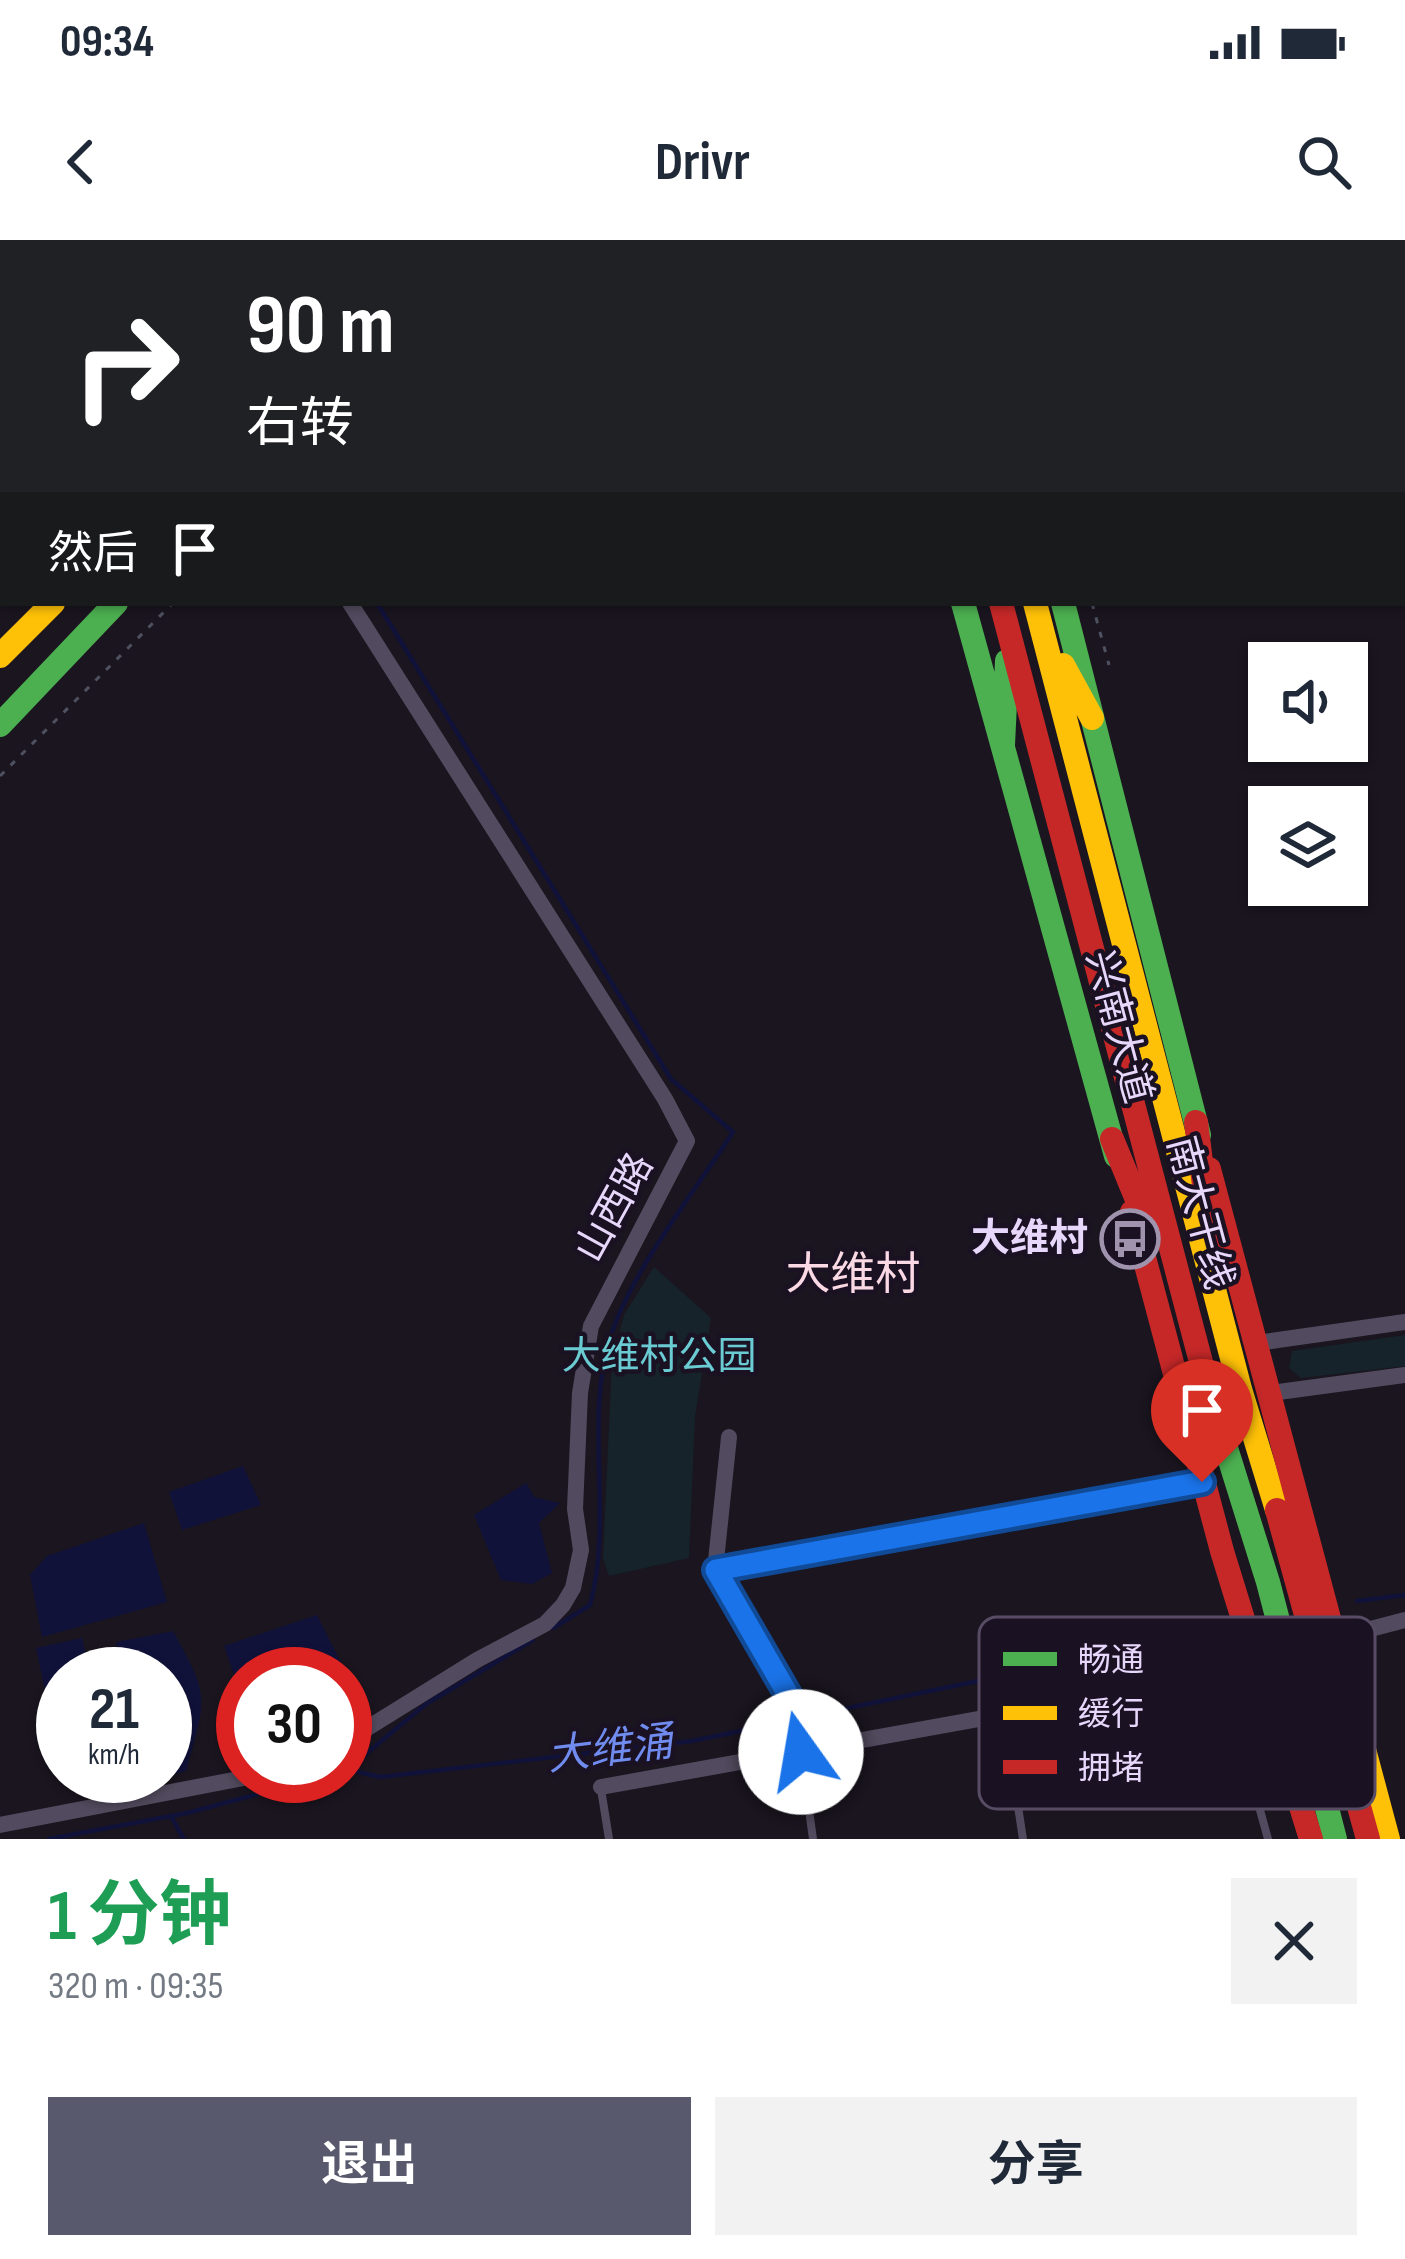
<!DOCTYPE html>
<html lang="zh">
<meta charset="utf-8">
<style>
:root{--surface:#fff;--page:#f2f2f3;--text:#1f2937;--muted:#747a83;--accent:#59596d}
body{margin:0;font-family:"Sofia Sans Condensed","Noto Sans SC",sans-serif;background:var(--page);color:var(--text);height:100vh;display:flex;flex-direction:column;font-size:45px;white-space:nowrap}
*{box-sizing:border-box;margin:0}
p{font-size:39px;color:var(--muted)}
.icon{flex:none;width:66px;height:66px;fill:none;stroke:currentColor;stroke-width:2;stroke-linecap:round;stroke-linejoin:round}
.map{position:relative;height:1599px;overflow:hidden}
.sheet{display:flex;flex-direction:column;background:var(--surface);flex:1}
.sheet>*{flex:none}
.guide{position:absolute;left:0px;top:0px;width:1407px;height:366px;box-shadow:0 3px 9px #0004;background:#202124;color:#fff;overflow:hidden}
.buttons{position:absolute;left:1248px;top:402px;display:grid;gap:24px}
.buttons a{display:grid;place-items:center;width:120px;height:120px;border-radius:0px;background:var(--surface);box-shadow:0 3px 9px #0004;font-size:60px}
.speed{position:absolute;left:36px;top:1407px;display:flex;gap:24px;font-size:60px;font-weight:700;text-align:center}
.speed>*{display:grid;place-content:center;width:156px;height:156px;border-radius:50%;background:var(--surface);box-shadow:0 3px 9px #0004;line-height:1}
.speed small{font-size:30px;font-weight:400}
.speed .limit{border:18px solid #d22;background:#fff;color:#111}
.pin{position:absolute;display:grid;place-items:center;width:102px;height:102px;color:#fff;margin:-123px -51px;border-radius:50% 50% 50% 0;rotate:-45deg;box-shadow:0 0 12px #0007}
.pin .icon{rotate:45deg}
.me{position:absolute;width:132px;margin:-66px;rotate:347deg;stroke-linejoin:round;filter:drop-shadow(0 0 9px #0008)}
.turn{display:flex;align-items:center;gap:42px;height:252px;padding:0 48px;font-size:54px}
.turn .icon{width:156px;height:156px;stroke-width:2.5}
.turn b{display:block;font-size:84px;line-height:102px}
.then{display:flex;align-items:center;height:114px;padding:0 48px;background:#0003;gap:24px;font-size:45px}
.round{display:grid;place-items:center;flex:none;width:126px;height:126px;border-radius:0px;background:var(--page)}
.headline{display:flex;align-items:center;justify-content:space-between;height:204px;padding:0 48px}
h1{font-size:72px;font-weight:700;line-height:90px;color:#1e9e55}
.action{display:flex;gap:24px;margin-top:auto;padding:24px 48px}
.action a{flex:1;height:138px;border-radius:0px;background:var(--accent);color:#fff;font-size:48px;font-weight:700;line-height:138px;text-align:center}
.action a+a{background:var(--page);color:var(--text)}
.status{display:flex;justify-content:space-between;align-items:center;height:84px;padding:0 60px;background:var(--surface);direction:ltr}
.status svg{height:33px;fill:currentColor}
header{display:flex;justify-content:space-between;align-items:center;height:156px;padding:0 48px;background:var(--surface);font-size:54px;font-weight:700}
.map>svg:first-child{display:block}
</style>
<div class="status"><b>09:34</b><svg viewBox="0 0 49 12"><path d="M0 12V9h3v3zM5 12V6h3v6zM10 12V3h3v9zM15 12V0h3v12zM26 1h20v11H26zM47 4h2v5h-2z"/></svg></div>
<header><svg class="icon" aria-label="back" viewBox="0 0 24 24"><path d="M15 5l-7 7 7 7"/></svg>Drivr<svg class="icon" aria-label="search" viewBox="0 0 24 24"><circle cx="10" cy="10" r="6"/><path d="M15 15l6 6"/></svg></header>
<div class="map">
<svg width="1405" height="1599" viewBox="0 0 1405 1599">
<rect width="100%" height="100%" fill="#1a151f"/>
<!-- green -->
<path fill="#16232a" d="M654 1027 711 1078 695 1176 689 1318 609 1336 603 1318 612 1120 624 1075Z
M1405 1095V1126L1301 1138 1289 1128 1292 1111Z"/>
<!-- water -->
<path fill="#11123a" d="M243 1226 261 1265 182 1290 169 1252Z
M526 1243 534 1257 560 1263 539 1283 552 1333 532 1344 501 1340 474 1275Z
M144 1283 167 1362 42 1397 30 1335 47 1316Z
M317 1375 351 1443 345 1446V1434H243V1460L224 1406Z
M173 1391C211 1459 206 1457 186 1531L85 1557 80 1536H165V1434H123L116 1402Z
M82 1398 90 1434H63V1491L54 1492 36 1408Z"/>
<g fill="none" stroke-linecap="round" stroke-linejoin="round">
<!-- stream -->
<path stroke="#11123a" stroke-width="4.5" d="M152 0 153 3
M377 363 671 839 733 892C692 956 621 1043 605 1116 588 1198 612 1285 590 1365L553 1388
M1357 1361 1405 1355
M800 1478 1223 1390
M349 1530 380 1537 692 1501 789 1481
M345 1531 426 1464 533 1400
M172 1578 184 1599
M49 1599 187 1573 326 1536"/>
<!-- path -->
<path stroke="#4e5160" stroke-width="3" stroke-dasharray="6 9" stroke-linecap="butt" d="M368 3 371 0
M518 3 521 0
M0 346 3 343
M1092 363 1109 425
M0 536 173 363"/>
<!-- lane -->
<path stroke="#524b5f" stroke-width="8" d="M1223 1436 1268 1599
M1004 1476 1023 1599
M801 1512 813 1599
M601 1549 609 1599"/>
<!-- street -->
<path stroke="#524b5f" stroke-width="16" d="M1257 1103 1405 1082
M1271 1153 1405 1135
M729 1197 715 1330 790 1458 801 1512
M715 1330 1202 1242
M1336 1398 1405 1380
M345 1502 477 1420 545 1384 563 1365 573 1348 581 1310 575 1269 580 1153 591 1086 687 901 665 859 350 363
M601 1547 1223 1435
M0 1585 254 1536"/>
<!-- fast -->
<path stroke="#4caf50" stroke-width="24" d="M116 0 118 3
M904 0V3
M963 363 1116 916
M1063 363 1199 895
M0 485 116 363
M1003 505 1007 421
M1211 1160 1268 1342 1335 1599"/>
<!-- slow -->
<path stroke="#ffc107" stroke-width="24" d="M934 0 935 3
M964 0 965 3
M414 3 417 0
M1035 363 1240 1149 1277 1270
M0 416 53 363
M1063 425 1092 478
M1335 1401 1388 1599"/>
<!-- jam -->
<path stroke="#c62828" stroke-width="24" d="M872 0 873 3
M478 3 481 0
M1001 363 1211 1160
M1196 882 1205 953
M1112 899 1151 994
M1209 929 1335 1401
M1132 972 1222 1311 1311 1599
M1277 1270 1368 1599"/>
</g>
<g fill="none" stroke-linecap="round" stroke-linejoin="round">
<defs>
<path id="route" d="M801 1512 790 1458 716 1330 1202 1242"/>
</defs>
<!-- route casing -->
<use href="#route" stroke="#114b97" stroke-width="30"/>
<!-- route -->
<use href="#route" stroke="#1a73e8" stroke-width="21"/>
</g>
<!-- icons -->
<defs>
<symbol id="bus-ring" viewBox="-11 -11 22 22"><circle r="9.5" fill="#1a1123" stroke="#9f93ae" stroke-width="1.5"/><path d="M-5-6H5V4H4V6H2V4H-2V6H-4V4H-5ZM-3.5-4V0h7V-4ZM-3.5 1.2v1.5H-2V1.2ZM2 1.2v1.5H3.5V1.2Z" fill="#9f93ae"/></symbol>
</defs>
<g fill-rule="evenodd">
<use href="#bus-ring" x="1097" y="966" width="66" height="66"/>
</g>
<g text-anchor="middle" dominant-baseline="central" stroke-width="9" stroke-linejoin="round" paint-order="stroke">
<!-- street labels -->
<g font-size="39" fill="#e7d7fb" stroke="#1a1123">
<text transform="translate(1118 787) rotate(75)">兴南大道</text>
<text transform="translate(615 968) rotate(-61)">山西路</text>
<text transform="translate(1199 973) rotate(75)">南大干线</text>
</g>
<!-- poi labels -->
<g font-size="39" font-weight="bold" fill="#e7d7fb" stroke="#1a1123" text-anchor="end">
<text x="1088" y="999">大维村</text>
</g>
<!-- park labels -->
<g font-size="39" fill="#6bcbd3" stroke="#1a1123">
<text x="659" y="1117">大维村公园</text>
</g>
<!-- water labels -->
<g font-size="42" font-style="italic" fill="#718cef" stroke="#1a1123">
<text transform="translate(610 1510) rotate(-7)">大维涌</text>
</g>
<!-- quarter labels -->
<g font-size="45" fill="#fbd9e4" stroke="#1a1123">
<text x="853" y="1035">大维村</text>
</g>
</g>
<!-- legend -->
<rect x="979" y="1377" width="396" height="192" rx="18" fill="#1a1123" stroke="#584c64" stroke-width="3"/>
<rect x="1003" y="1412" width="54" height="14" fill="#4caf50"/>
<rect x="1003" y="1466" width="54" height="14" fill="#ffc107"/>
<rect x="1003" y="1520" width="54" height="14" fill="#c62828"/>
<g font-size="33" fill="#e7d7fb">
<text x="1078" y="1431">畅通</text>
<text x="1078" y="1485">缓行</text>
<text x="1078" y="1539">拥堵</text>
</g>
</svg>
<div class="buttons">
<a><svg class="icon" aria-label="sound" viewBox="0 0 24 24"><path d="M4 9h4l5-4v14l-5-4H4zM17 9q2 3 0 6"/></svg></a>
<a><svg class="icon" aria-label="layers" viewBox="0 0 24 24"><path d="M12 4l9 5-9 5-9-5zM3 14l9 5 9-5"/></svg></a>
</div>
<div class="speed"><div>21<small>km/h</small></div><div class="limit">30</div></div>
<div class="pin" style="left:1202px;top:1242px;background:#d93025"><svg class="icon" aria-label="arrive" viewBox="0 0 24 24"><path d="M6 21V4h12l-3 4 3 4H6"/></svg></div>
<svg class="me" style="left:801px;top:1512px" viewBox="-20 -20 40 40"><circle r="19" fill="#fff"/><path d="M0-13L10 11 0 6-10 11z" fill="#1a73e8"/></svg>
<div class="guide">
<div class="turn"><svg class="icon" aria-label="right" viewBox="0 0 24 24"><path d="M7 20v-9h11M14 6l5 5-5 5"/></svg><div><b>90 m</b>右转</div></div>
<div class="then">然后<svg class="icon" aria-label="arrive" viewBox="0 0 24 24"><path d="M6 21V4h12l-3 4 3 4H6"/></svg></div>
</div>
</div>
<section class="sheet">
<div class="headline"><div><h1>1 分钟</h1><p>320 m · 09:35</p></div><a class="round"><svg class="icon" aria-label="close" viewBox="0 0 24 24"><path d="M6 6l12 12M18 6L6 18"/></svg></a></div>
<div class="action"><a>退出</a><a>分享</a></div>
</section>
